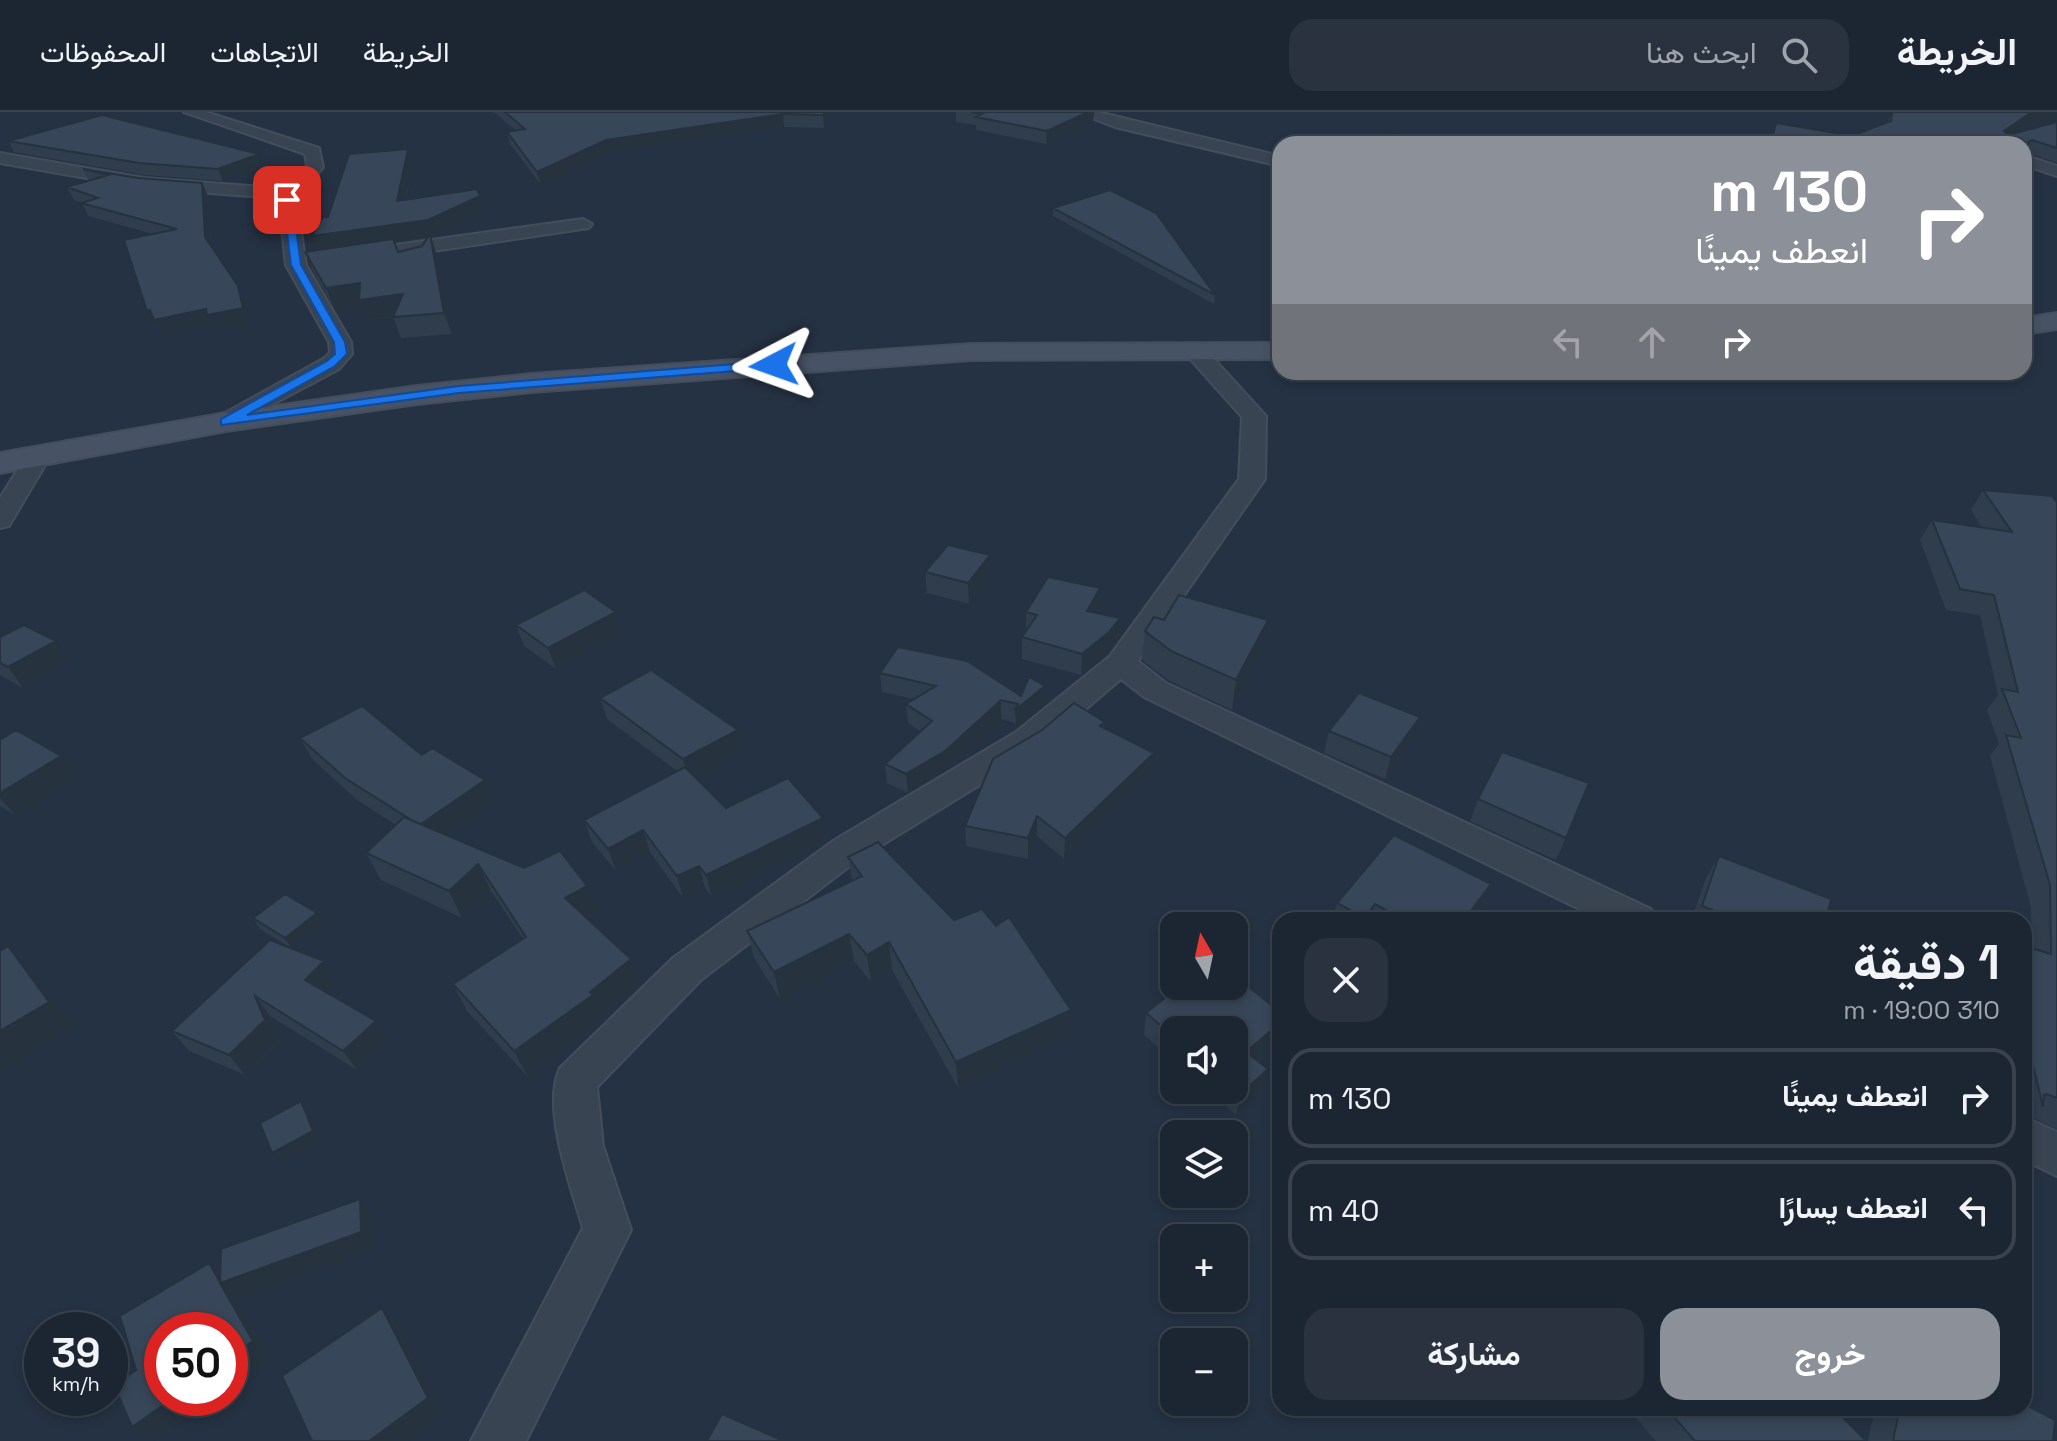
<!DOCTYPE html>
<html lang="ar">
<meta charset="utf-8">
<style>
:root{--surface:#1c2632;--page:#29323e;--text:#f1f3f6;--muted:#a0a5ac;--line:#3a434d;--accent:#8c9099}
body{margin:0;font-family:"Space Grotesk",Vazirmatn,sans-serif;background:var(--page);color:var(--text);direction:rtl;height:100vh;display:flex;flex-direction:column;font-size:30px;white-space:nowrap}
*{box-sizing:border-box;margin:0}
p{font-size:26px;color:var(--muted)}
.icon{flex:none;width:44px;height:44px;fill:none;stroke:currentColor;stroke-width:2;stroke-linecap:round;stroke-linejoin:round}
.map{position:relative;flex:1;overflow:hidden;direction:ltr}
.sheet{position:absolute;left:1272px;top:800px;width:760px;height:504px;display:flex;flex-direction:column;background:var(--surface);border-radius:24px;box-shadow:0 4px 12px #0003,0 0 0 2px var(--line);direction:rtl}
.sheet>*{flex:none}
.banner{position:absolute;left:1272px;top:24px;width:760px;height:244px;border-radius:24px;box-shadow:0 4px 12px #0003,0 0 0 2px var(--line);direction:rtl;background:#8c9099;color:#fff;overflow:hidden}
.needle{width:52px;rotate:351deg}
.buttons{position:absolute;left:1160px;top:800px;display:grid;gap:16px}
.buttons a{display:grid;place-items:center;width:88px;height:88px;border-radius:16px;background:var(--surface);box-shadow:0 4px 12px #0003,0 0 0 2px var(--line);font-size:40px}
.speed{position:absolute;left:24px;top:1200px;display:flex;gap:16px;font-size:40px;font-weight:700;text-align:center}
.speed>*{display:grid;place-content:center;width:104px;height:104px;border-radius:50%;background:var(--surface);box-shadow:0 4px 12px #0003,0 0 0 2px var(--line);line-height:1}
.speed small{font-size:20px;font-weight:400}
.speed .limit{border:12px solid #d22;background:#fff;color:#111}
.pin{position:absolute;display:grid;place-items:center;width:68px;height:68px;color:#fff;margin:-34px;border-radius:16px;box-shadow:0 4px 12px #0006}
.me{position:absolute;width:88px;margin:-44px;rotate:266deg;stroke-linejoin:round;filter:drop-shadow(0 0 6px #0008)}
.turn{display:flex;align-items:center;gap:28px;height:168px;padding:0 32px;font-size:36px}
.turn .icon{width:104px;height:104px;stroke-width:2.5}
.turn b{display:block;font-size:56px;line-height:68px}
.lanes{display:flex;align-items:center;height:76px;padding:0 32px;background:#0003;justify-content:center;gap:40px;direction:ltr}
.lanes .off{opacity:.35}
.round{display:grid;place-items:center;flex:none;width:84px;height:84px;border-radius:24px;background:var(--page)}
.headline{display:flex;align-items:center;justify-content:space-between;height:136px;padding:0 32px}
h1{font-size:48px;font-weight:700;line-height:60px}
.action{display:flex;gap:16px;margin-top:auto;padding:16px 32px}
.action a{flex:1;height:92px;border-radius:24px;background:var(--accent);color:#fff;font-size:32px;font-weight:700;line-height:92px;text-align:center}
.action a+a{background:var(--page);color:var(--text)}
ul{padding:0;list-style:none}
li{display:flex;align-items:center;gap:24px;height:100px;margin:0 16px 12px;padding:0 16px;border:4px solid var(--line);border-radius:24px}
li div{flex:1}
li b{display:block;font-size:30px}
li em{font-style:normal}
header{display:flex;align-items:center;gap:48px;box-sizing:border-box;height:112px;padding:0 40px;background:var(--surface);border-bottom:2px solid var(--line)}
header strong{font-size:38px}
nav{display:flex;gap:44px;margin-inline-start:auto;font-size:28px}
.search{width:560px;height:72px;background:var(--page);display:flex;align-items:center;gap:20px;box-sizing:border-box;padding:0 28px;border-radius:24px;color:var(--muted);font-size:30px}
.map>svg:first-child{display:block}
</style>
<header>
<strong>الخريطة</strong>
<div class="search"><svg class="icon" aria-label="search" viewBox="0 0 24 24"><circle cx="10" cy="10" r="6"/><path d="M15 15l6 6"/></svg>ابحث هنا</div>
<nav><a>الخريطة</a><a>الاتجاهات</a><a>المحفوظات</a></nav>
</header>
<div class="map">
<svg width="2057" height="1329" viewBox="0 0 2057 1329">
<rect width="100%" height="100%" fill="#253243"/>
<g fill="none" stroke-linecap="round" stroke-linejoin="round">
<defs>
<path id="street" d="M184 0H206L319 36 323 55 309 73 290 82 296 88 306 153 351 230 352 242 339 257 226 317 218 315 214 310 218 305 323 247 330 241 329 230 286 153 279 90 274 86 144 76 0 51V41L144 66 276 76 297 65 307 54 305 42Z
M1076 0H1098L1280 44V54L1115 15Z
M2024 43 2057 54V64L2024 53Z
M583 107 592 112 589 116 352 151 343 145 352 139Z
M1195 234 1203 235 1266 304 1265 367 1138 549 1166 571 1651 797 1656 808H1602L1144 585 1121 567 1040 636 859 747 701 868 597 975 603 1034 631 1118 526 1329H471L583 1116C571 1075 541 995 560 956L673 846 833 729 1016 620 1110 544 1239 367 1242 305 1184 240Z
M39 336 48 338 51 343 9 414 0 416V386L30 338Z
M2024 1005 2057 1020V1064L2024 1048Z"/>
<path id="secondary" d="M2057 201V217L2024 222V206Z
M1280 231V247L971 248 531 280 417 292 226 319 0 361V341L226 301 417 274 531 262 971 232Z"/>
</defs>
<!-- street casing -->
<use href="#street" stroke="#434d5b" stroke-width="4"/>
<!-- secondary casing -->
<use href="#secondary" stroke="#434d5b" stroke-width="4"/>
<!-- street -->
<use href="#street" fill="#394452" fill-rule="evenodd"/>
<!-- secondary -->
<use href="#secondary" fill="#475365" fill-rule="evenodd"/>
</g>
<!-- wall -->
<path fill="#2f3d4d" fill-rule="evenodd" d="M494 0H833L824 16 784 15 609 41 541 73 510 32 507 20 515 18Z
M956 0H1094L1093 10 1046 32 976 18V13L956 10Z
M1892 0 2026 12 2013 21 2057 10V51L2026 40 2024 43V32H1769L1776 11 1852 24 1887 11Z
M8 29 264 53 223 69 144 63 14 40Z
M408 37 413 52 406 88 484 101 431 125 436 141 452 222 401 226 393 205 367 208 361 193 334 196 313 159 305 140 317 138 328 105ZM427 126 422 134 398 140 395 130Z
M83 57 138 66 202 71 208 84 211 133 244 188 250 211 214 218 211 212 161 223 156 213H155L153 122 88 104 82 91 74 88 67 75 89 69Z
M1053 96 1215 183 1214 192 1053 104Z
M1983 378 2057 390V1017L2031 1005 2024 1012V834L2031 836V795L1990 644 1999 632 1987 598 1998 583 1980 503 1946 498 1920 428 1932 408 1982 416 1971 398Z
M990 443V465L969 492 927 481 925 460Z
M1100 476 1099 497 1097 501 1120 506 1118 528 1108 542 1081 563 1022 547V525L1026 519V500Z
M516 513 623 521 556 557 524 534Z
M1145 519 1263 537 1232 598 1168 568 1142 548Z
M0 525 71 550 24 577 0 563Z
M880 561 1021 584 1045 593 1016 617 1015 611 1001 607 947 658 908 681 887 671 885 652 921 620 908 611 906 592 914 587 882 580Z
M600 586 738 618 742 639 695 665 726 696 823 706 826 728 712 785 705 776 683 786 650 740 616 759 592 730 584 708 677 659 607 607Z
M1105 610 1104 616 1152 661 1064 747 1037 724 1028 747 966 734 965 714Z
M1329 619 1413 627 1385 667 1324 641Z
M300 626 422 643 485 668 495 690 447 724 524 756 587 774 598 801 588 806 631 847 641 873 602 905 604 909 528 965 467 899 453 872 523 827 491 779 462 806 381 768 366 741 396 713 357 688 313 648Z
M0 628 78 666 16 704 0 694Z
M1478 687 1566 726 1556 748 1470 709Z
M1719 744 1826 808H1691L1706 766Z
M848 745 1070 925 958 976 892 858 871 870 854 849 780 887 754 846 747 819 852 768Z
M1491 772 1482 794 1472 808H1332L1337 791Z
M253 806 324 812 292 837 260 817Z
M324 849 338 869 327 880 376 909 389 928 357 958 270 904 280 928 245 963 189 939 172 919Z
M1280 900V927L1257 948 1263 978 1236 1003 1207 978H1234V918H1174V949L1144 923 1146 901Z
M1627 1296H1834L1866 1329H1656Z
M1875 1296H2024L2053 1329H1868Z"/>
<!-- shaded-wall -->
<path fill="#26323e" d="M825 0H833L824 16 823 3Z
M1088 0H1094L1093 10 1046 32 1047 19Z
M2032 0H2057V8L2026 12 1998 32 2004 19Z
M783 2 784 15 609 41 541 73 537 60 606 28Z
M408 37 413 52 402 105 397 89Z
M259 42 264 53 223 69 218 57Z
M202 71 208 84 211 138 205 125Z
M480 84 484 101 431 125 436 141 452 222 444 201 430 125 319 141 312 124Z
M360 171 403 182 410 202 367 208 361 193 334 196 326 176Z
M238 174 244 188 250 211 214 218 211 212 161 223 156 213H155L147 199Z
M990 443V465L969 492 968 471Z
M1100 476 1099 497 1086 520 1087 499Z
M616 500 623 521 556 557 548 536Z
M1120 506 1118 528 1108 542 1081 563 1082 542Z
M1268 508 1263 537 1232 598 1236 568Z
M56 529 71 550 24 577 8 555Z
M1045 574V593L1016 617 1015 598Z
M1001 588V607L947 658 908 681 906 662Z
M1420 605 1413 627 1385 667 1391 645Z
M738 618 742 639 689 669 683 647Z
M1154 641 1152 661 1064 747 1065 726Z
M61 644 78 666 16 704 0 686V681Z
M485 668 495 690 431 735 420 713Z
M1037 704V724L1028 747V726Z
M823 706 826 728 712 785 706 763Z
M643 718 650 740 616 759 608 737Z
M478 752 491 779 462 806 449 779Z
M699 754 705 776 683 786 677 764Z
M1491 772 1482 794 1472 808H1464Z
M587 774 598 801 576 812 565 786Z
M1375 792 1370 808H1364L1365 806Z
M317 801 324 812 292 837 285 826Z
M849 822 854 849 780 887 774 860Z
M889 830 892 858 871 870 867 843Z
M8 834 33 860 73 916 0 960V919Z
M631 847 641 873 602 905 604 909 528 965 514 939Z
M324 849 338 869 319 888 305 868Z
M255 884 270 904 280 928 245 963 229 943Z
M1071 898 1070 925 958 976 956 950Z
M376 909 389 928 357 958 343 939Z
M1280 911V927L1242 961 1246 940Z
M1268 957 1263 978 1236 1003 1241 982Z
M301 989 309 1000 322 1029 281 1051 272 1041Z
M360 1087 374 1105 375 1137 238 1188 271 1245 230 1274V1245L209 1151 227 1169Z
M382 1196 399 1214 444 1302 408 1329H369Z
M173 1286H214L154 1329 132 1315Z"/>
<!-- building -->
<path fill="#374759" stroke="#26323e" stroke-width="2" d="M505 0H825L823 3 783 2 606 28 537 60 507 20 525 17Z
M971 0H1088L1047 19 976 5 982 2Z
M1892 0H2032L2004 19 2008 23 2057 10V36L2032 28 2028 30V36L2024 35V32H2007L1998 30 2000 32 1771 31 1776 11 1852 24 1891 9Z
M102 3 259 42 218 57 139 51 8 29Z
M1391 21 1427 32H1349Z
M408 37 397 89 477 77 480 84 428 108 312 124 323 105H328L349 42Z
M83 57 138 66 202 71 205 125 238 174 243 196 207 203 206 197 154 208 150 198 147 199 124 128 177 117 81 91 98 86 67 75 108 63Z
M1110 78 1156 101 1215 183 1053 96Z
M430 122 444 201 393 205 403 182 359 188 360 171 326 176 305 140 393 127 398 140 422 134Z
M1983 378 2052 384 2057 390V986L2047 982 2044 983 2043 995 2024 915V834L2051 842 2050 773 2006 623 2021 626 2002 577 2018 580 1994 483 1960 477 1932 408 2012 420Z
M948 433 990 443 968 471 925 460Z
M1048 465 1100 476 1087 499 1120 506 1109 520 1082 542 1022 525 1037 503 1026 500Z
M584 478 616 500 548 536 516 513Z
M1179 483 1268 508 1236 568 1171 539 1145 519 1154 505 1164 508Z
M24 513 56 529 8 555 0 551V525Z
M898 535 967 549 1021 584 1029 565 1045 574 1015 598 1018 592 1001 588 945 639 906 662 885 652 932 609 906 592 936 574 880 561Z
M651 558 738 618 683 647 600 586Z
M1359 581 1420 605 1391 645 1329 619Z
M1074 591 1105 610 1100 614 1154 641 1065 726 1037 704 1028 726 965 714 993 647 1042 618Z
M362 594 422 643 432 636 485 668 421 712 413 709 345 666 300 626Z
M16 618 61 644 0 681V628Z
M1502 640 1589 671 1566 726 1478 687Z
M685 655 726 696 788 666 823 706 706 763 699 754 677 764 643 718 608 737 584 708Z
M404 705 524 756 560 739 587 774 565 786 631 847 590 880 593 883 514 939 453 872 526 825 478 752 449 779 366 741Z
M1394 723 1491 772 1464 808H1404L1375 792 1365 806 1337 791Z
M878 730 954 808 982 797 996 814 1009 805 1071 898 956 950 889 830 867 843 849 822 774 860 747 819 862 764 848 745Z
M1719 744 1831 787 1826 808H1737L1702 794Z
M285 782 317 801 285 826 253 806Z
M270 828 324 849 305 868 376 909 343 939 255 884 265 908 229 943 172 919Z
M8 834 49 890 0 919V839Z
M1234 863 1280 900V911L1246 940 1268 957 1241 982 1234 976V918H1174V925L1146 901 1180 874H1234Z
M301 989 313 1019 272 1041 260 1011Z
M360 1087 361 1120 220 1171 253 1229 230 1245V1218H162V1286H173L132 1315 114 1273 136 1258 120 1204 209 1151 220 1170 221 1137Z
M382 1196 428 1286 369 1329H312L282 1264Z
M2024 1292 2055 1308 2053 1329H1893L1900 1296H2024Z
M1666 1296H1834L1866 1329H1695Z
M722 1302 781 1328 780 1329H707Z"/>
<!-- route -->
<path fill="#1a73e8" stroke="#114b97" stroke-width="2" d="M287 85 292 88 301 153 345 230 347 242 335 254 247 303 459 274 774 249 780 253 774 256 459 281 221 313V307L327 249 335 242 334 230 291 153 283 88Z"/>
</svg>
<div class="buttons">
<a><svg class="needle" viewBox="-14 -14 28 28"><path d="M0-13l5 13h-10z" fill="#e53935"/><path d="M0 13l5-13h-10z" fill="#a0a5ac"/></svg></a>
<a><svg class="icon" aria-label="sound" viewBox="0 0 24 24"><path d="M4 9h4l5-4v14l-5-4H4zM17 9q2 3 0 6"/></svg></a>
<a><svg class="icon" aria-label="layers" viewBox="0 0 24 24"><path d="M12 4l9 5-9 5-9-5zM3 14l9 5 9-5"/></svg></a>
<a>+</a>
<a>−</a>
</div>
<div class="speed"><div>39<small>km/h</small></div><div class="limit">50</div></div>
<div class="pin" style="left:287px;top:88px;background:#d93025"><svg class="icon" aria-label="arrive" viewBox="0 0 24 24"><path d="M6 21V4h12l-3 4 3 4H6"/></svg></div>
<svg class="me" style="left:774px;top:253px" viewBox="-20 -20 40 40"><path d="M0-17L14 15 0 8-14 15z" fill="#1a73e8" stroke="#fff" stroke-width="4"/></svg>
<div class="banner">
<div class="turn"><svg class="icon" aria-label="right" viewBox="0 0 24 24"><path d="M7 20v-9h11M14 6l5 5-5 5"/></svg><div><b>130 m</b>انعطف يمينًا</div></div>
<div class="lanes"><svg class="icon off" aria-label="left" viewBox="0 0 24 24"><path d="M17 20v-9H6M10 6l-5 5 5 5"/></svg><svg class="icon off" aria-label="ahead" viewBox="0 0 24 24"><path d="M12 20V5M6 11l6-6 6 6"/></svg><svg class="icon" aria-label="right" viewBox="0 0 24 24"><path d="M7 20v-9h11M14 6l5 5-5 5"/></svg></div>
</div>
<section class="sheet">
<div class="headline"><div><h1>1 دقيقة</h1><p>310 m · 19:00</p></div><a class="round"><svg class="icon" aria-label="close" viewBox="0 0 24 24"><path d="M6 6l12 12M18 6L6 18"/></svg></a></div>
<ul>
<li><svg class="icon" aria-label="right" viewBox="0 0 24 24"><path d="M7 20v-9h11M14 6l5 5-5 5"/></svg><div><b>انعطف يمينًا</b></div><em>130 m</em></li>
<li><svg class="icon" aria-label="left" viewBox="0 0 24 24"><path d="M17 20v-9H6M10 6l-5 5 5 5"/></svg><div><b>انعطف يسارًا</b></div><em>40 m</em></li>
</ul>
<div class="action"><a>خروج</a><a>مشاركة</a></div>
</section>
</div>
